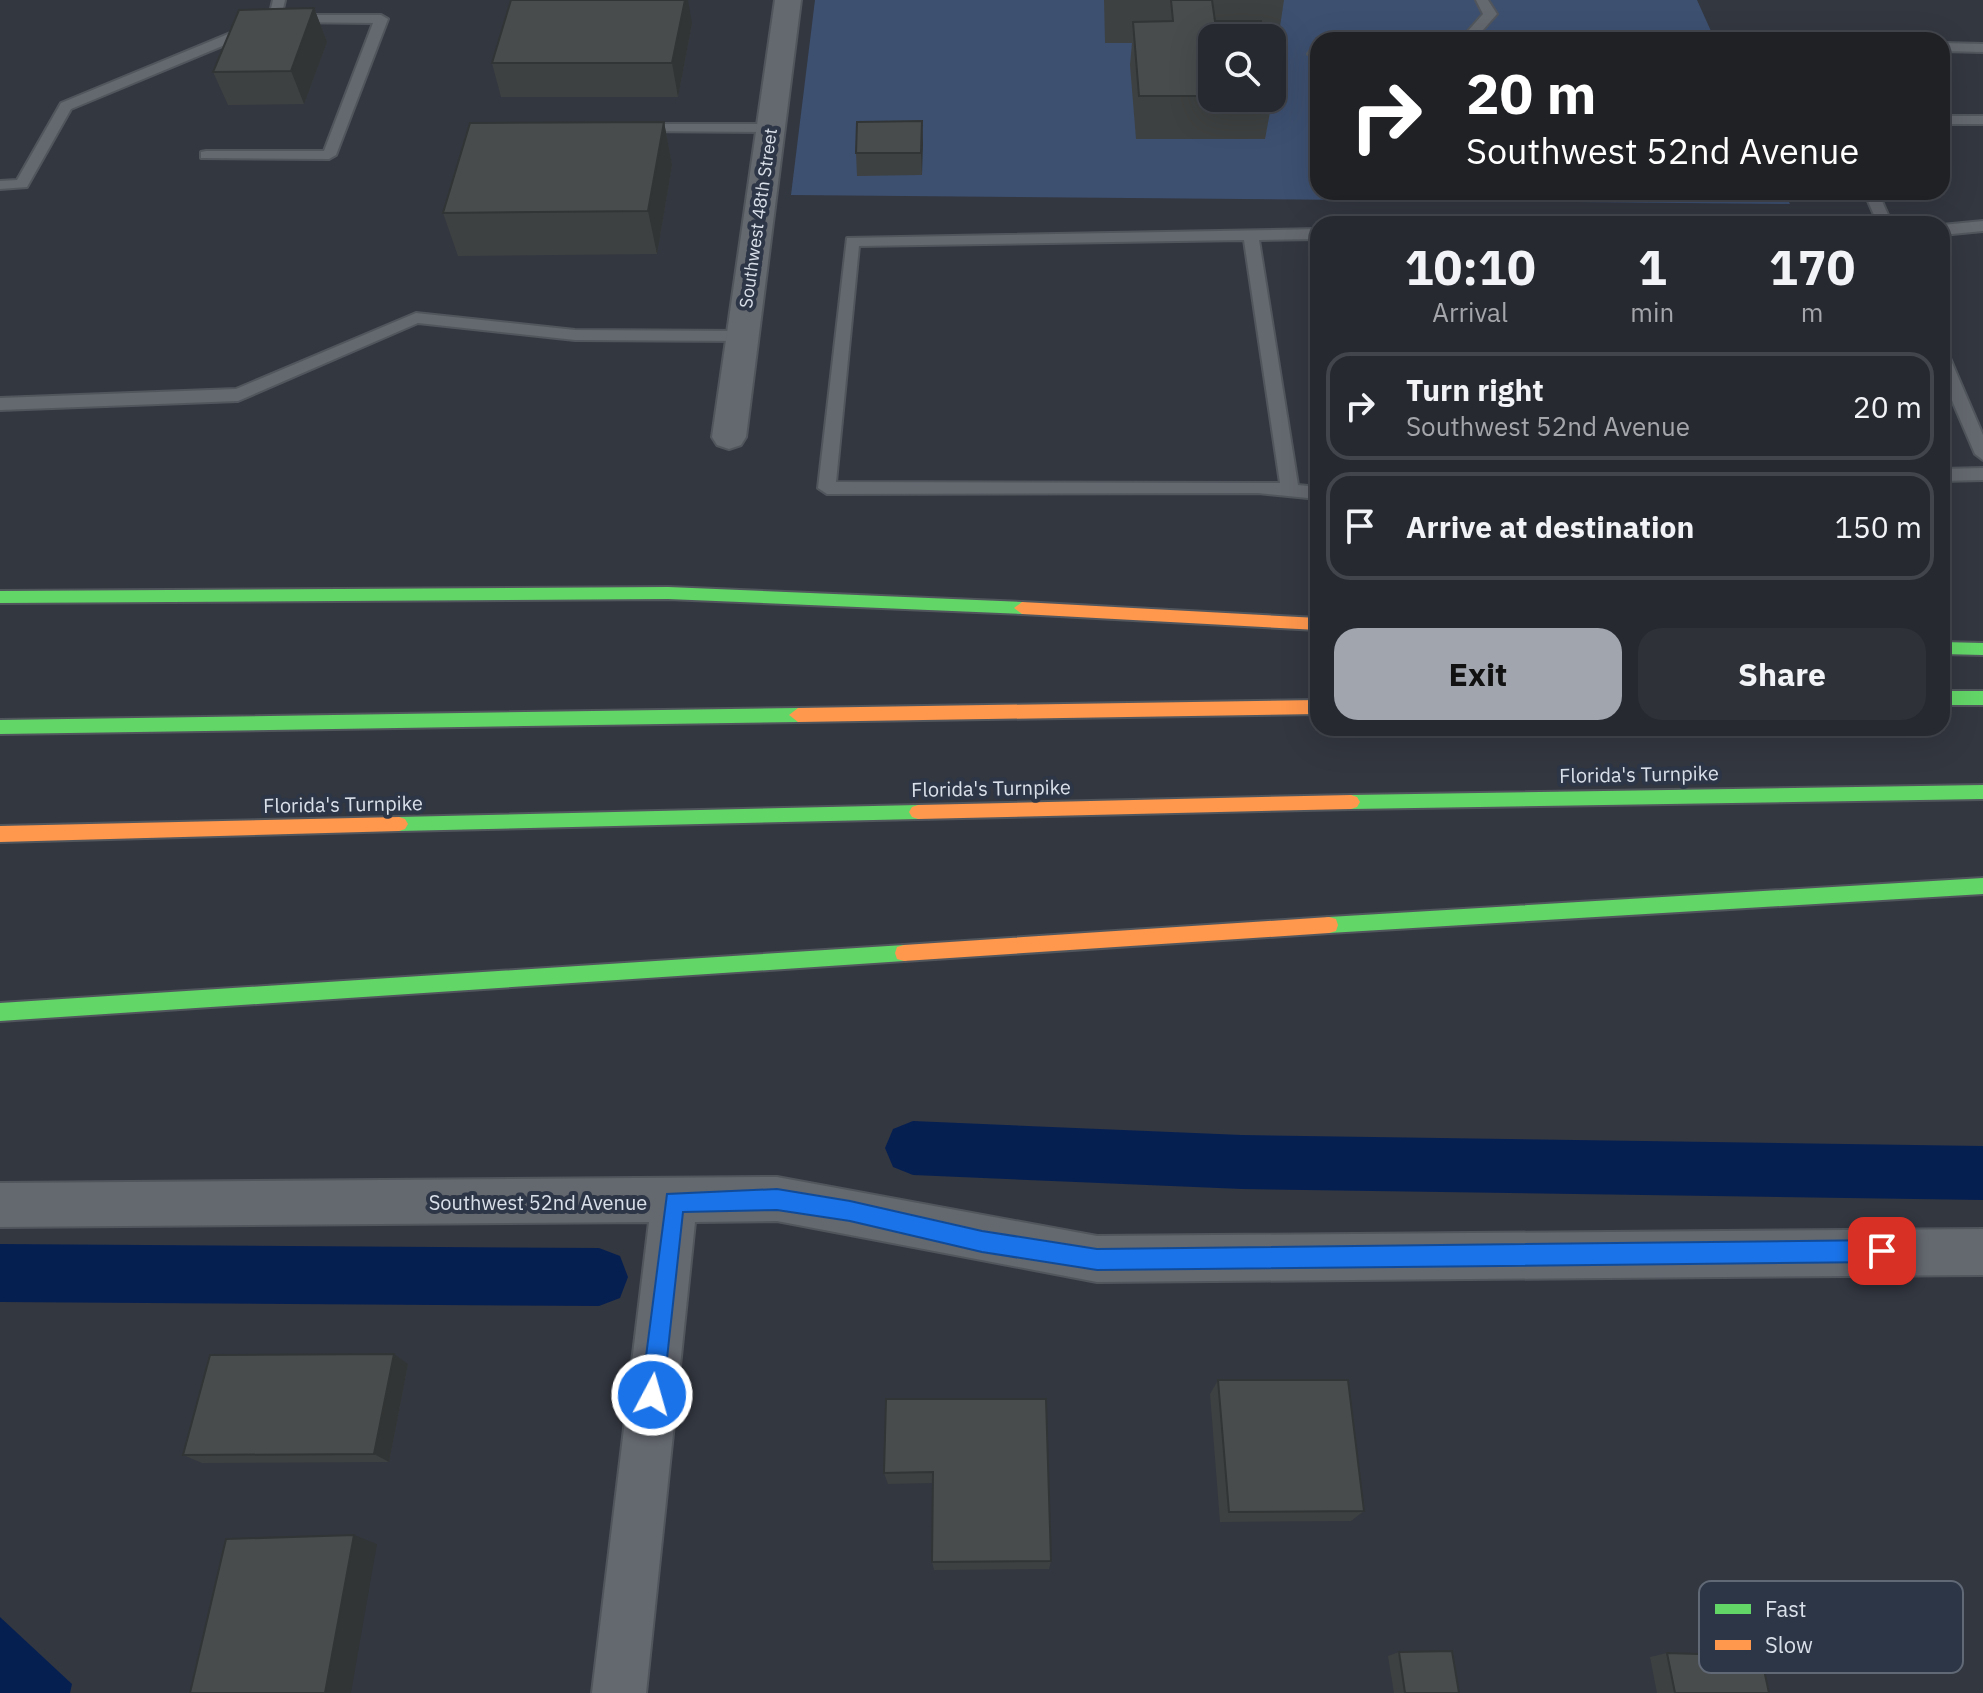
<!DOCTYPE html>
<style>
:root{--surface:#262930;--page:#2e3138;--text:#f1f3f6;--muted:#a4a6ab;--line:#42454c;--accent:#a0a5ae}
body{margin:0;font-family:"IBM Plex Sans",sans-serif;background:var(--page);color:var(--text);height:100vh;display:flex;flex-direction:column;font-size:30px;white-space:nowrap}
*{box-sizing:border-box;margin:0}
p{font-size:26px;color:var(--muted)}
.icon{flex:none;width:44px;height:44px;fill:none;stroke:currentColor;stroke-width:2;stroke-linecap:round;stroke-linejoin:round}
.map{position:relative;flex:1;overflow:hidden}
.details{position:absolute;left:1310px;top:216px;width:640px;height:520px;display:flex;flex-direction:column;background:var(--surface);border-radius:24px;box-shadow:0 8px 32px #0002,0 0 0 2px var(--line)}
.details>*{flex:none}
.banner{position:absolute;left:1310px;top:32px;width:640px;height:168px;border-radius:24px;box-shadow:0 8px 32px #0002,0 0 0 2px var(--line);background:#202124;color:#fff;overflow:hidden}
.buttons{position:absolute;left:1198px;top:24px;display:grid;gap:16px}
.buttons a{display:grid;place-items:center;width:88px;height:88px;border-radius:16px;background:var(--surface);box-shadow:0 8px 32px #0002,0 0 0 2px var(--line);font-size:40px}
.pin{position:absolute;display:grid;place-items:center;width:68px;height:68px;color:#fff;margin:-34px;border-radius:16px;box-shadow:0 4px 12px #0006}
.me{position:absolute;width:88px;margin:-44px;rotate:6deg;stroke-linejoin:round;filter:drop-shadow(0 0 6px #0008)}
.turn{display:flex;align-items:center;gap:28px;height:168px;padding:0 24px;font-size:36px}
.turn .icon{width:104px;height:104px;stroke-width:2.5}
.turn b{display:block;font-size:56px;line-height:68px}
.eta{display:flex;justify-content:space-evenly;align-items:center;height:136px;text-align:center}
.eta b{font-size:48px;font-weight:700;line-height:56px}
.button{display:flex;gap:16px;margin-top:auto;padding:16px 24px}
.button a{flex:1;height:92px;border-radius:24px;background:var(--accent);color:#111;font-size:32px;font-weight:700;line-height:92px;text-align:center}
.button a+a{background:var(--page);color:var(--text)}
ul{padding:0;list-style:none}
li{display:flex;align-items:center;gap:24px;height:108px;margin:0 16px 12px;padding:0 8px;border:4px solid var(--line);border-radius:24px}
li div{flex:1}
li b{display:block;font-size:30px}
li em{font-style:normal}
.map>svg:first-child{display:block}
</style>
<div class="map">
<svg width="1983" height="1693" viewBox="0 0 1983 1693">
<rect width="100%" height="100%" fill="#333740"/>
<!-- green -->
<path fill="#3d5070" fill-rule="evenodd" d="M815 0H1697L1715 40H1318V192H1784L1790 204 791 195ZM1212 38H1272V98H1212Z"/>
<!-- water -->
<path fill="#061f51" d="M0 1617 72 1684 70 1693H0Z"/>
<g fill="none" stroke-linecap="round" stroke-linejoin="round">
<!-- canal -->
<path fill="#061f51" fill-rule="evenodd" d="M913 1121 1242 1135 1983 1146V1200L1242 1189 913 1175 893 1167 885 1148 893 1129Z
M0 1244 599 1248 620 1256 628 1277 620 1298 599 1306 0 1302Z"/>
<defs>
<path id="lane" d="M273 0H285L280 22 71 109 27 187 0 189V181L17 180 61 103 269 17Z
M1476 0H1488L1497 14 1474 40H1460L1483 14Z
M291 15H381L388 19 336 155 329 159 201 158V152L206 151H324L373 23 286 22V16Z
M1942 43 1983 44V52L1942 51Z
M1318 50V58L1308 54 1310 51Z
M1942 116H1983V124H1942Z
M639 124H771L778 128 771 132 634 131 632 128Z
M1864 192H1878L1892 224H1878Z
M1983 221V231L1942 235V225Z
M1318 229V239L1259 240 1298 485 1318 487V499L1258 493 827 494 818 488 847 238ZM1244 240 1280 483 836 482 859 246Z
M416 313 575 330 742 331 750 336 742 341 575 340 418 323 238 401 0 410V398L236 389Z
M1942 353 1950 358 1983 435V460L1975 454 1942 377Z
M1983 468V480L1942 481V469Z"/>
<path id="street" d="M775 0H801L746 437 741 445 729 449 717 445 712 437Z
M777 1177 1097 1236 1983 1229V1275L1097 1282 777 1221 695 1222 646 1693H592L649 1222 0 1227V1183Z"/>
<path id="fast" d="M668 587 1022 602 1030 608 1022 614 668 599 0 603V591Z
M1942 642 1983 643V655L1942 654Z
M1942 691H1983V705H1942Z
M798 708 807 715 798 722 0 734V720Z
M1983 785V799L1351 809 1345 807 1342 802 1345 797 1351 795Z
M918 805 924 807 927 812 924 817 918 819 399 831 393 829 390 824 393 819 399 817Z
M1983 878V894L1329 933 1322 931 1320 925 1322 919 1329 917Z
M904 945 911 947 913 953 911 959 904 961 0 1021V1003Z"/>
<path id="slow" d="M1022 602 1318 618V630L1022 614 1014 608Z
M1318 700V714L798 722 789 715 798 708Z
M1351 795 1357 797 1360 802 1357 807 1351 809 918 819 912 817 909 812 912 807 918 805Z
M399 817 405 819 408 824 405 829 399 831 0 842V826Z
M1329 917 1336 919 1338 925 1336 931 1329 933 904 961 897 959 895 953 897 947 904 945Z"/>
</defs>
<!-- lane casing -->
<use href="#lane" stroke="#51565d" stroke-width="4"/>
<!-- street casing -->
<use href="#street" stroke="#51565d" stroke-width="4"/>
<!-- fast casing -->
<use href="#fast" stroke="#51565d" stroke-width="4"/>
<!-- slow casing -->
<use href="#slow" stroke="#51565d" stroke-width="4"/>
<!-- lane -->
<use href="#lane" fill="#64686f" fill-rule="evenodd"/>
<!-- street -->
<use href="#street" fill="#64686f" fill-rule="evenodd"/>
<!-- fast -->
<use href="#fast" fill="#63d668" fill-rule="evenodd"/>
<!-- slow -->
<use href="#slow" fill="#ff974d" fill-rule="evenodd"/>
</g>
<!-- wall -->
<path fill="#3e4141" d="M1104 0H1284L1278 40H1272V38H1212V98H1272V92L1273 96 1265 139H1136L1130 65 1132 43H1105Z
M314 8 327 42 304 104 228 105 213 72Z
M692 23 678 97H501L492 63Z
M922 121V175L857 176 856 153Z
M664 122 672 165 657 254 458 256 443 213Z
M408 1364 389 1462 202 1463 183 1455Z
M1218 1380 1364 1511 1351 1521 1220 1522 1210 1394Z
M886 1399 1051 1561 1049 1569 934 1570 932 1562 933 1483 888 1484 884 1473Z
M1399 1652 1459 1693H1394L1388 1656Z
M1667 1653 1769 1693H1657L1650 1657Z"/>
<!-- shaded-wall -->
<path fill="#323535" d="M685 0H688L692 23 678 97 672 63Z
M314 8 327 42 304 104 291 71Z
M922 121 923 144 922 175 921 153Z
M664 122 672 165 657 254 648 211Z
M394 1354 408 1364 389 1462 374 1454Z
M354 1535 377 1544 351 1693H325Z"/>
<!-- building -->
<path fill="#484c4c" stroke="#323535" stroke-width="2" d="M511 0H685L672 63H492Z
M1171 0H1212L1215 21H1261L1263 38H1212V96H1139L1133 22 1173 21Z
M314 8 291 71 213 72 239 10Z
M922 121 921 153H856L857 122Z
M664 122 648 211 443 213 470 123Z
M394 1354 374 1454 183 1455 210 1355Z
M1218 1380H1348L1364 1511 1229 1512Z
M886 1399H1046L1051 1561 932 1562 933 1472 884 1473Z
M354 1535 325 1693H190L226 1539Z
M1452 1651 1459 1693H1405L1399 1652Z
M1667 1653 1761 1656 1769 1693H1675Z"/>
<!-- route -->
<path fill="#1a73e8" stroke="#114b97" stroke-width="2" d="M777 1189 850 1201 982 1231 1097 1249 1882 1240 1889 1244 1892 1251 1889 1258 1882 1262 1097 1270 982 1252 850 1221 777 1210 683 1212 663 1395 660 1402 652 1406 644 1402 641 1395 667 1194Z"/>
<g text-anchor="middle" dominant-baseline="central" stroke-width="8" stroke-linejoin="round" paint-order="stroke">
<!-- far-street labels -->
<g font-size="18" fill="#dae0ea" stroke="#2d3646">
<text transform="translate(758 218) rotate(-82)">Southwest 48th Street</text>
</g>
<!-- street labels -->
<g font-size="20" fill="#dae0ea" stroke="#2d3646">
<text transform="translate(1639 774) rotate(-1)">Florida's Turnpike</text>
<text transform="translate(991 788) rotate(-1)">Florida's Turnpike</text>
<text transform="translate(343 804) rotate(-1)">Florida's Turnpike</text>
<text x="538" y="1202">Southwest 52nd Avenue</text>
</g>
</g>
<!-- legend -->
<rect x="1699" y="1581" width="264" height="92" rx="12" fill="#2d3646" stroke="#616977" stroke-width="2"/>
<rect x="1715" y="1604" width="36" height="10" fill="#63d668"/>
<rect x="1715" y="1640" width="36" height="10" fill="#ff974d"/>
<g font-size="22" fill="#dae0ea">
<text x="1765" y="1617">Fast</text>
<text x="1765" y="1653">Slow</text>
</g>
</svg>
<div class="buttons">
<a><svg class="icon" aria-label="search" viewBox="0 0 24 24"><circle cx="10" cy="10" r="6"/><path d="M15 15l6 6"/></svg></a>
</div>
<div class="pin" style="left:1882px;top:1251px;background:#d93025"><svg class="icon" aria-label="arrive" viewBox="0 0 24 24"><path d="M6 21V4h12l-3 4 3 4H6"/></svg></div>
<svg class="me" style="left:652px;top:1395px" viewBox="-20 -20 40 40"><circle r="17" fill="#1a73e8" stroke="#fff" stroke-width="3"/><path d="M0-11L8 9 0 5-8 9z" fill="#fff"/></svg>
<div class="banner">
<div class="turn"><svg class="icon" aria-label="right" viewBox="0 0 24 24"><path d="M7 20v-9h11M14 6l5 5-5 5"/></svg><div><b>20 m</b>Southwest 52nd Avenue</div></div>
</div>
<section class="details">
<div class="eta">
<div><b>10:10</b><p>Arrival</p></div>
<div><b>1</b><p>min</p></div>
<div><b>170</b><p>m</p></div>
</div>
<ul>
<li><svg class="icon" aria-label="right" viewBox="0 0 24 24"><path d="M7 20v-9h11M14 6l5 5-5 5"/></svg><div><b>Turn right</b><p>Southwest 52nd Avenue</p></div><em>20 m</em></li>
<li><svg class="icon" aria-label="arrive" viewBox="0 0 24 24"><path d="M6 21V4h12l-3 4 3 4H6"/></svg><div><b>Arrive at destination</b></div><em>150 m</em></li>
</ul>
<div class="button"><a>Exit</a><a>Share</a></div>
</section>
</div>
